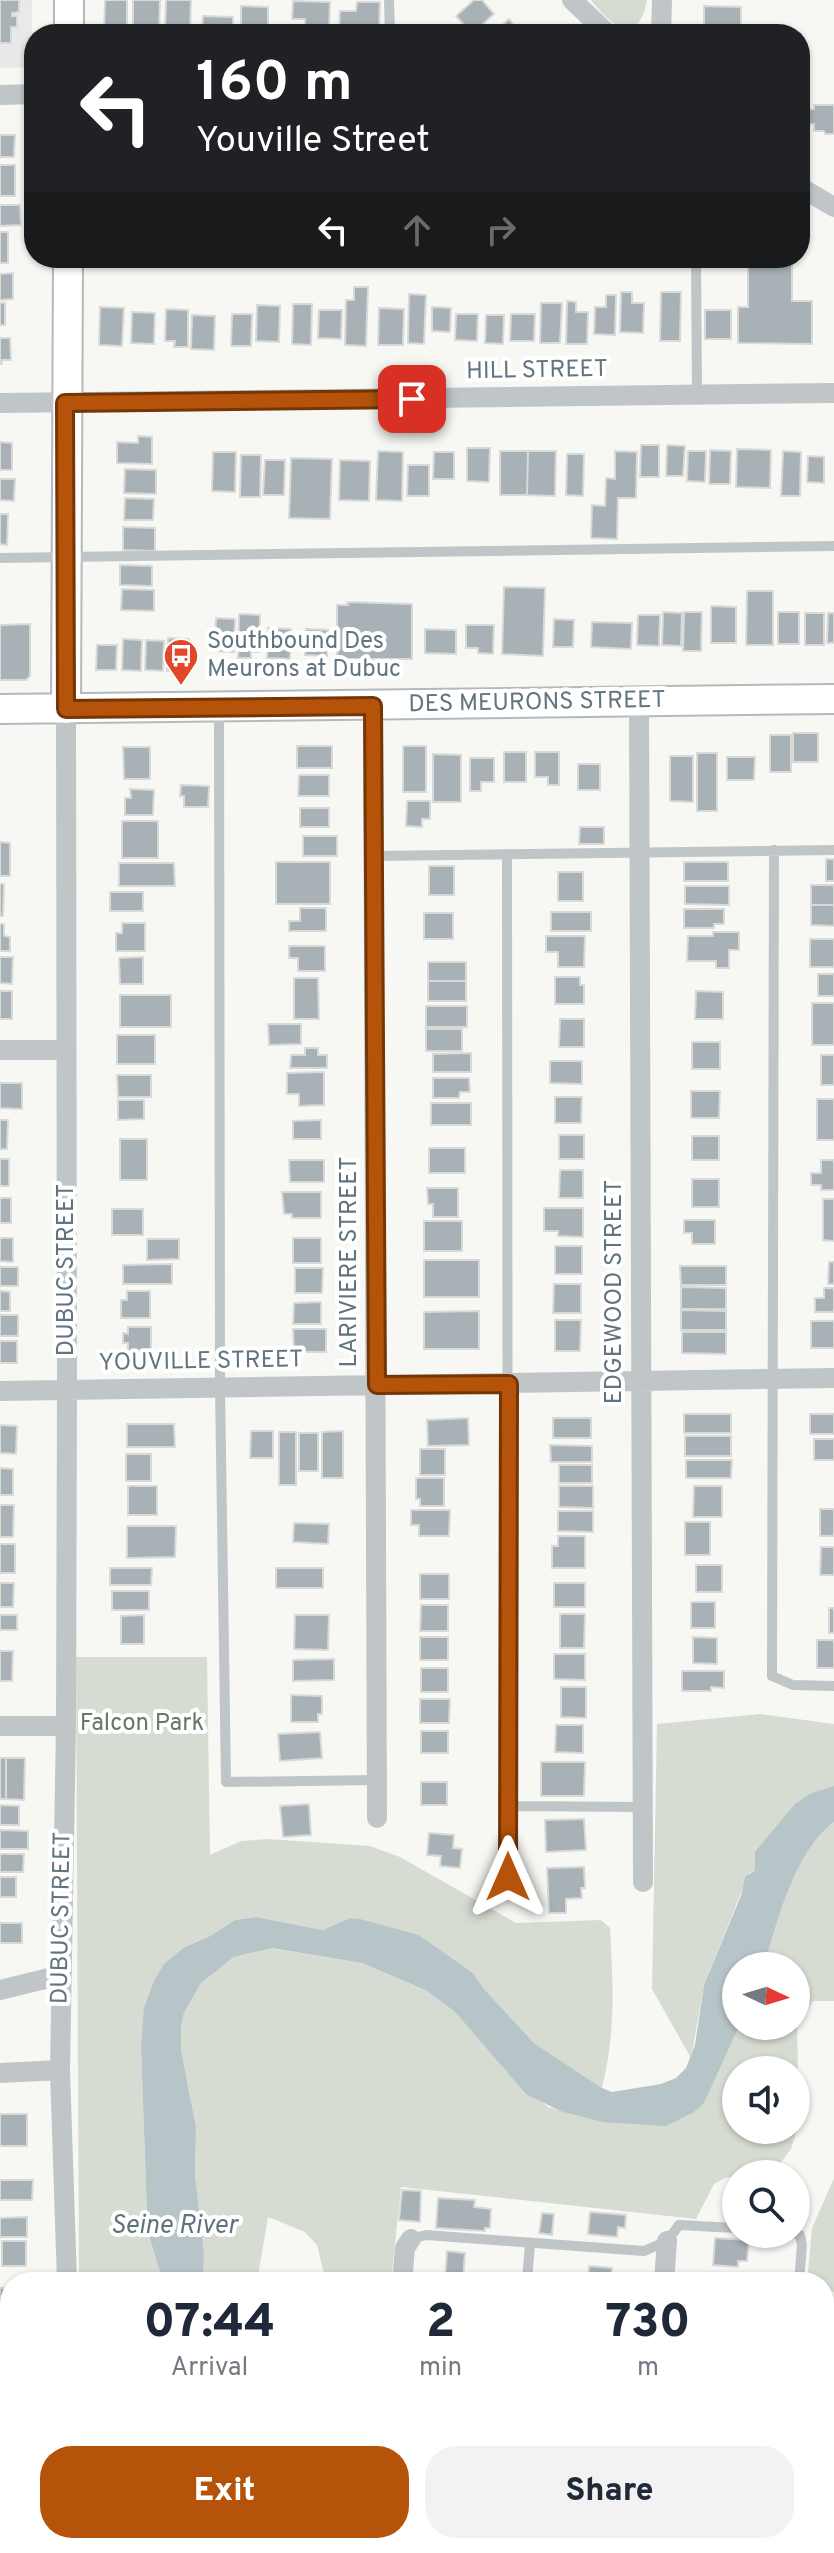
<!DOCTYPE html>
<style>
:root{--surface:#fff;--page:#f2f2f3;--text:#1f2937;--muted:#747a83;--accent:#b45309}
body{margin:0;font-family:Overpass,sans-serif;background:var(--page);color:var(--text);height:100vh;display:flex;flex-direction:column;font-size:30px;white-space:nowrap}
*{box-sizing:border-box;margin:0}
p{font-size:26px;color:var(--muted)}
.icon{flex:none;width:44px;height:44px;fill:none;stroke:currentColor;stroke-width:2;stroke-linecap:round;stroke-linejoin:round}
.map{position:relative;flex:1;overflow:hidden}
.details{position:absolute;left:0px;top:2272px;width:834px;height:282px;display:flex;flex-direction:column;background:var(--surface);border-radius:32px 32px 0 0;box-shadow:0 2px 6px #0004}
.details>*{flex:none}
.guide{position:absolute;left:24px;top:24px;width:786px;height:244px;border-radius:32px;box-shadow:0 2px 6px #0004;background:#202124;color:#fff;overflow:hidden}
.needle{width:52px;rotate:94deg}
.fabs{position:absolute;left:722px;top:1952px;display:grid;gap:16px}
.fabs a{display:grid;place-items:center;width:88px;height:88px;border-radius:50%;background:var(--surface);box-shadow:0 2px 6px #0004;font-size:40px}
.pin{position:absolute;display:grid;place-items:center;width:68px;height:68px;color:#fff;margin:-34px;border-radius:16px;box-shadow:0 4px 12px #0006}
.me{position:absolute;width:88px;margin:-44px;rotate:0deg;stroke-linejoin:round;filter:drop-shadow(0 0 6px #0008)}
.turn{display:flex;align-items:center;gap:28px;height:168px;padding:0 40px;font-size:36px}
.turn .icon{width:104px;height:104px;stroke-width:2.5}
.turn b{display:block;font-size:56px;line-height:68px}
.lanes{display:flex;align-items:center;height:76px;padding:0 40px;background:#0003;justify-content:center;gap:40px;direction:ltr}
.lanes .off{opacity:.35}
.eta{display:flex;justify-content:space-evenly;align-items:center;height:136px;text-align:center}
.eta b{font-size:48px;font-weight:800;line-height:56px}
.action{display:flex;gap:16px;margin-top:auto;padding:16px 40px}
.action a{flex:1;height:92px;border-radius:32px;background:var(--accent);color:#fff;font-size:32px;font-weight:800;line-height:92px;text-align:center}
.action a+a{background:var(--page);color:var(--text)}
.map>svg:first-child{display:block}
</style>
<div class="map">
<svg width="834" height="2553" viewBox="0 0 834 2553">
<rect width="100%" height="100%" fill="#f7f7f4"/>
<!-- built -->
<path fill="#e8e9e8" d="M0 0H32L31 67 0 68Z"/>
<!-- green -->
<path fill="#d7dcd3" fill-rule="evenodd" d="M591 0H647C638 48 611 26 591 0Z
M76 1657H207L210 1855 241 1841 268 1839 370 1846 400 1857 516 1923 601 1920 610 1928C613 1986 616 2030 602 2088L534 2043 484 1989 473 1973 419 1935 350 1918 323 1930 256 1917 235 1920 210 1936 185 1947 141 2046 147 2215 150 2239 163 2282H79Z
M760 1714 834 1724V1786L811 1793 755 1852V1870L749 1873 704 1985 691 2058 652 1989 657 1724Z
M834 1822V2001H813L797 2022 799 2123 791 2149 775 2170 725 2178 714 2184 696 2219 401 2187 391 2282H326L317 2245 305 2232 268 2217 257 2282H203L204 2252 195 2175 196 2127 181 2050V2027L184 2013 201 1983 234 1957 271 1948 362 1963 409 1983 427 1991 455 2012 509 2074 548 2107 602 2122 728 2049 739 2026H796V1966H764C778 1920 794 1852 834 1822ZM736 2070H796V2130H736Z
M834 2178V2292L824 2291V2282H807L812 2228Z
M190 2544H304L302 2547H283L272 2553H178Z"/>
<!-- water -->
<path fill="#b7c5c8" d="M834 1786V1822C794 1852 778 1920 764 1966H736V2026H739L704 2103 694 2112 666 2126 602 2122 560 2111 526 2094 455 2012 427 1991 409 1983 362 1963 272 1948 234 1957 201 1983 184 2013 181 2027V2050L196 2127 195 2175 204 2252 203 2282H163L150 2239 147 2215 141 2046 144 2008 154 1981 164 1964 185 1947 210 1936 235 1920 256 1917 323 1930 350 1918 360 1919 419 1935 473 1973 484 1989 534 2043 602 2088 612 2092 661 2084 676 2078 686 2068 695 2045 704 1985 742 1893 745 1877 755 1870V1852L795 1804 811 1793Z"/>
<!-- building -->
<path fill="#a7b1b6" stroke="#d9d9d7" stroke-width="2" d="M0 0H19V12L12 13V16H17V27H11V43H0Z
M105 0H127V34H104Z
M133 0H160L159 34H133Z
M166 0H191L190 34H165Z
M474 0H482L494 14 472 34 456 16Z
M293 1 330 2 329 34H305V19H292Z
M357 2H380L379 33 339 34 340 11H356Z
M241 6 268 7V34H241Z
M704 6 741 7V34H704Z
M203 16 233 17V34H202Z
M509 19 521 34H499L497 30Z
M814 105H834V134H825L824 131H814V124H807V110L814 109Z
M0 135H15L14 157H0Z
M0 165H15V196H0Z
M0 205H20L21 225 0 226Z
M0 232H8V263H0Z
M748 258H792V301H812V344L738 343V307H748Z
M13 273V299L0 300V274Z
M354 287H368L366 346 345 345 346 300H354Z
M621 292H632V303H644L643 333 620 332Z
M661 292H681L680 341H660Z
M409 294 426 295 424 344 408 343Z
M606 295H616L615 335 594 334 595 307H606Z
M567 301 576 302V312H588L587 344H566Z
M0 303H5V325H0Z
M541 303H562L560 343H540Z
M293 304H312L311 345 292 344Z
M257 305 280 306 279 342 256 341Z
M100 307 124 308 122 346 99 345Z
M432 307 451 308 450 332 432 331Z
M379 308 404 309 403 345H378Z
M166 309 188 310V347H174L175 341H165Z
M319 310H342L341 339 318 338Z
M705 310H731V339H705Z
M132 312 155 313 154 344 131 343Z
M232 314H252L251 346H231Z
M456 314H478L477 341 455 340Z
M511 314H535L534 341H510Z
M192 315 215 316 214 350 191 349Z
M486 315H504L503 344 485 343Z
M0 338H10L11 360H2V364H0Z
M138 436 152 437V464L117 463V442L138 443Z
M0 442 12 443V470H0Z
M641 445H659V477H640Z
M667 445 685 446 683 476H666Z
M467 448H490L489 482 467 481Z
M737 449 771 450 770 488 736 487Z
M710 450 731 451 730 484H709Z
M378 451 403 452 402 501 376 500Z
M500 451H528L527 495H500Z
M528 451H556L555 496 527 495Z
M615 451 637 452 636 498H618L617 539 591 538 592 505 605 506 606 478 615 479Z
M688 451H706L705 482 687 481Z
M783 451 801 452 800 496H781Z
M213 452H236L235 492 212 491Z
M434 452H454V479H433Z
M567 454H584L583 496 566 495Z
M241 455H261L260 497H240Z
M808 456 824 457V483L807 482Z
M291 458 332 459 330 519 289 518Z
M265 460H285L284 495H263Z
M340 460 370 461 369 501 339 500Z
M408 465H429V496H407Z
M125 469 156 470V494L124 493Z
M0 479H15L14 501 0 500Z
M125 498 154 499 153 520H124Z
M0 514H8L7 545 0 544Z
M123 527 155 528V551L123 550Z
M120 565 152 566V586L120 585Z
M504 587 545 588 543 656 502 654Z
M122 589 154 590V611L121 610Z
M747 591H773V645H746Z
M347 602 412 604V659H337V605H348Z
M711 606 736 607V643H711Z
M663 612 682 613 681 646 662 645Z
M684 612H702L701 651H683Z
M778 612H799V644H778Z
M805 613H824V645H805Z
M828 613H834V643H827Z
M239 614 260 615 259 652H251V658H238Z
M638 615H660L659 646 637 645Z
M216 618 235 619 234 652 215 651Z
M554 619 574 620 573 647H553Z
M592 622 632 623 631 649 591 647Z
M30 624V676L26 680H0V625Z
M466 625H494L493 654 478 653V648H466Z
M268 628 291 629 290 659 267 658Z
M306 629 328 630 327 656 305 655Z
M425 629 456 630V654L425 653Z
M168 638 189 639 188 671H167Z
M123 639 142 640 141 671 122 670Z
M146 640 164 641 163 671 145 670Z
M97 645H117L116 670H96Z
M793 733H818V762H793Z
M770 735H791V772H770Z
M297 746H332V768H297Z
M403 746H426V792H403Z
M123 747H150V779H124Z
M504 752H526V782H504Z
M535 752H559V785H548V777H535Z
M697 753H717V811H697Z
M433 754 461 755V802H433Z
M670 756H693V802L670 801Z
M727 757H755L754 780H727Z
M470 758H494V782H481V791H470Z
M578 764H600V790H578Z
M299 775H329V796H298Z
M181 785 209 786 208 807H184V796H180Z
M130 789 154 790 153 815H125V798H131Z
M407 801H430V819H422V827L406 826Z
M300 808H329V827H300Z
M122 821H158V858H122Z
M580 827H604V844H579Z
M303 836H337V856H303Z
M0 842 10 843V876H0Z
M826 859H834V881H826Z
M276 862H330V904H276Z
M684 862H728V881H684Z
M119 863H174L175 886H119Z
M429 866H454V895H429Z
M558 872H583V901H558Z
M0 884H4L3 916H0Z
M811 885H834V905H811Z
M685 886H729V905L685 904Z
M110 892H143V911H110Z
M811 905H834V926L811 925Z
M300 908H326V931H289V921H300Z
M684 909H724V924H714V928H684Z
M551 912H591V931H551Z
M424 913H453V939H424Z
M122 923H145V951H116V933H122Z
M0 924H4V936L10 937V951H0Z
M713 932H739V950H729V968H716V961H687L688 936H713Z
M546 936H585L584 967H558V952H546Z
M810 939H834V967H810Z
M289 946H325V971H298V958H289Z
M0 957H13L12 984 0 983Z
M143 957V984H120L119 958Z
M428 962H466V981H428Z
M818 974H834V996H818Z
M555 977H580V985H584V1004H555Z
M294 978H318L319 1019H294Z
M428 981H466V1001H428Z
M0 991H12V1019H0Z
M696 991 723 992V1019H695Z
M120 995H171V1027H120Z
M812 1003H834V1045H812Z
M426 1006H467V1027H426Z
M560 1019H584V1047H559Z
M268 1024H301V1044L269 1045Z
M426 1029H462V1051H426Z
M117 1035H155V1064H117Z
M692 1042H720V1069H692Z
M305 1048H318V1055H327V1068H290L291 1055H305Z
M471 1053V1072H433V1054Z
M821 1055H834V1085H821Z
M550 1061H582V1084L550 1083Z
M324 1072V1105L299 1106V1094H287V1073Z
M117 1075H151V1097H118Z
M433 1078H469L470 1092H460L459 1098H433Z
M0 1083H22V1109L0 1108Z
M691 1091H720L719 1118H691Z
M555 1097H582L581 1123H555Z
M817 1099H834V1140H817Z
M118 1100H144V1119L118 1120Z
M431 1103H471V1125H431Z
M0 1120H8L7 1149H0Z
M321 1120V1139H293V1121Z
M559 1135H584V1159H559Z
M692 1136H719V1160H692Z
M120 1139H147V1180H120Z
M429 1148H465V1173H429Z
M0 1159H9V1186H0Z
M289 1160H324V1182H290Z
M821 1160H834V1190H821V1185H811V1173H821Z
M560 1170H583V1198H559Z
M692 1179H719V1207H692Z
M427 1188H458V1217H433V1204H428Z
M282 1192H321V1218H292V1214H284Z
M0 1198H11V1223H0Z
M823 1199H834V1241L823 1240Z
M544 1208H583V1237L558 1236V1231H544Z
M112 1209H143V1235H112Z
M684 1220H715V1244H692V1233H684Z
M424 1221H462V1251H424Z
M0 1238H13V1262L0 1261Z
M293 1238H321V1263H293Z
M147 1239H179V1259L147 1260Z
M555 1246H582V1274H555Z
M424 1260H479V1297H424Z
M829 1262H834V1284H828Z
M172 1264V1284H123V1265Z
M680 1266H726V1285H681Z
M0 1267H18V1286H0Z
M295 1268H323L322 1293H295Z
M554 1284H581V1313H553Z
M681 1287 726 1288V1309H681Z
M824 1288H834V1312H815V1298H824Z
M0 1291 10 1292V1311H0Z
M127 1291H150V1318H121V1300H127Z
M321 1302V1324H293L294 1303Z
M681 1310 726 1311V1330H681Z
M479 1311V1349H424V1312Z
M0 1315H18V1336H0Z
M555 1320H581L580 1351H555Z
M811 1321H834V1348H811Z
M128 1327H151V1355H128V1343H123V1333L128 1334Z
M293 1329H326V1352H294Z
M682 1332H726V1354L682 1353Z
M0 1341H17V1363H0Z
M684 1414H731V1433H684Z
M810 1414H834V1434H810Z
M468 1418 469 1445 428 1446 427 1420Z
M553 1418H591V1438H553Z
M127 1424H174L175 1447H127Z
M0 1425 17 1426 16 1454 0 1453Z
M251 1431H273V1458H250Z
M343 1431V1478H322V1432Z
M279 1432H296V1485H279Z
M299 1433H318V1471H299Z
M685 1436H731V1456H685Z
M814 1439H834V1460H814Z
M550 1445 592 1446V1462H551Z
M420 1449H445V1475H420Z
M126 1454H151V1481H126Z
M686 1460H732L731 1478H686Z
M559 1465H592V1483H559Z
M0 1468 13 1469V1495H0Z
M416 1478H444V1506H420V1499H416Z
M128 1486H157V1515H128Z
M559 1486H593V1508L559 1507Z
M694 1486H722V1517H693Z
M0 1505H14L13 1537H0Z
M820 1509H834V1536H820Z
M411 1510H450L449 1536H419V1525H411Z
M558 1511H593V1532L558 1531Z
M685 1522H710V1555H685Z
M294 1523 329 1524 328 1544 293 1542Z
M127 1526H176L175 1557 127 1558Z
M558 1536H585V1568H552V1546H558Z
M0 1544H15V1573H0Z
M821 1547H834V1575H820Z
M696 1565H722V1592H696Z
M110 1568H152L151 1585H110Z
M276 1568H323V1588H276Z
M420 1574H449V1599H420Z
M0 1583H14L13 1607H0Z
M554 1583H585V1607H554Z
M112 1591H149V1610H112Z
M691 1602H715V1628H691Z
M421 1605H448V1631H420Z
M829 1608H834V1633H829Z
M560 1614H585L584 1648H560Z
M0 1615H17V1630H0Z
M144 1615V1644H121V1616Z
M295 1615H329L328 1650 294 1649Z
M420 1637H448V1660H420Z
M693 1637 717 1638V1664L693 1663Z
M817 1640H834V1668H817Z
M0 1651H13L12 1681H0Z
M554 1654H585V1680L554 1679Z
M334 1659V1680L293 1681V1660Z
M421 1668H448V1692H421Z
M682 1671H724V1688L711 1687V1691H682Z
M561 1687H586V1718L561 1717Z
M291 1695 322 1696V1714H318V1722H291Z
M420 1699H450L449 1723H420Z
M556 1725H583V1753L555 1752Z
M421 1731H448V1753H421Z
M320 1732 322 1758 280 1761 278 1734Z
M0 1758H6V1799H0Z
M6 1758H25L24 1800 6 1799Z
M541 1762H585L584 1796H541Z
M421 1782H447V1805H421Z
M309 1804 311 1835 283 1837 280 1806Z
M0 1805 19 1806V1825H0Z
M584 1819 586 1850 546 1852 545 1820Z
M0 1830 28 1831V1849H0Z
M429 1833 454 1835 453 1848 462 1849 460 1868 440 1866 441 1856 427 1855Z
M0 1854H24L23 1872H0Z
M584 1867 585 1888H581L582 1898 566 1899V1913H549L547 1868Z
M0 1877H16V1897H0Z
M0 1923H22V1943H0Z
M0 2114H27V2146H0Z
M0 2180H33L32 2200H0Z
M402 2190 421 2191 420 2222 399 2220Z
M438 2198 475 2200 474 2207 491 2209 490 2228H485V2231L436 2228Z
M590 2212 626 2215 625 2228 618 2227 617 2237 588 2234Z
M542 2213 554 2214 552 2235 539 2233Z
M27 2217V2237H0V2218Z
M715 2238 749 2240 747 2261H738V2267L713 2265Z
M2 2241H26V2266H2Z
M447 2251 465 2253 463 2279 445 2278Z
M589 2266 612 2268 611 2282H588Z
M712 2275 742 2277V2282H711Z
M0 2288H10V2313H0Z
M0 2334H10V2352L0 2353Z
M824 2336H834V2357L824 2356Z
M0 2360H10V2384H3L4 2392H0Z
M824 2366 834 2367V2388L824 2387Z
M824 2393 834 2394V2422H824Z
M0 2438H10V2464H0Z
M826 2498H834V2527L824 2526Z
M421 2544H456L455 2553H421Z
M569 2544H594V2550L569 2548Z"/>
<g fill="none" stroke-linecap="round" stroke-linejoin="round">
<defs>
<path id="secondary" d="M69 34V0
M0 709 834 699
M66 709 68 258"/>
</defs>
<!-- secondary casing -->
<use href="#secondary" stroke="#b3b9bd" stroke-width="32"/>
<!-- lane -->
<path stroke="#c0c5c8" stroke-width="10" d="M389 0 390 34
M696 258 697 394
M0 558 834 546
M219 707 220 1387 226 1782 377 1780
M774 850 772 1676 793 1685 834 1686
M507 854 508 1877
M374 856 834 850
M508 1806 643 1807
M796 2234 800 2235 802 2245 799 2282
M411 2239 426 2235 644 2251 667 2241 679 2225 736 2228
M527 2282 530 2243
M824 2540H834
M510 2553V2544
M781 2553V2544"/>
<!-- street -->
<path stroke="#c0c5c8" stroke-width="20" d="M572 0 608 34
M661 34 662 0
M0 95 34 94
M800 187 834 207
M0 403 834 393
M639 702 643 1882
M373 706 377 1818
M66 709 67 1390 66 1726 60 2070 67 2282
M0 1050H66
M0 1391 834 1378
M0 1726H66
M0 1990 61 1975
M0 2073 60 2070
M402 2282 405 2248 411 2239
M664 2282 667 2241
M646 2553V2544"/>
<!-- secondary -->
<use href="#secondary" stroke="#fff" stroke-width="28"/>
</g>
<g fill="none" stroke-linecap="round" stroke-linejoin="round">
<defs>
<path id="route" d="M412 399 65 403 66 709 373 706 377 1385 509 1384 508 1877"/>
</defs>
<!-- route casing -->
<use href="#route" stroke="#753606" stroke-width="20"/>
<!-- route -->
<use href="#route" stroke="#b45309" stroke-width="14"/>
</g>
<!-- icons -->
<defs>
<symbol id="bus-pin" viewBox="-11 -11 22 30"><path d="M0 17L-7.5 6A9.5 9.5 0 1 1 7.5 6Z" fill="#e34629" stroke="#fff"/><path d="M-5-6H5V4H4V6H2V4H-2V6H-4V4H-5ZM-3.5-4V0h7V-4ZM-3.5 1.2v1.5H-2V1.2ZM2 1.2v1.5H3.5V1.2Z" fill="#fff"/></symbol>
</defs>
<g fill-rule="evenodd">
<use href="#bus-pin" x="161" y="636" width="40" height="54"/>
</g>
<g text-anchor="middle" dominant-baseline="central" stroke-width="8" stroke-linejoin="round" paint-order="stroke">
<!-- street labels -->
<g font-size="24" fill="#62757f" stroke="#fff">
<text transform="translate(537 371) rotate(-1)">HILL STREET</text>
<text transform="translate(537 703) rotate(-1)">DES MEURONS STREET</text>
<text transform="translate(350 1262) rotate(-90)">LARIVIERE STREET</text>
<text transform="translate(67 1270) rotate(-90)">DUBUC STREET</text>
<text transform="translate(615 1292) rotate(-90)">EDGEWOOD STREET</text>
<text transform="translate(201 1362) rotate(-1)">YOUVILLE STREET</text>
<text transform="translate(62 1918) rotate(-89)">DUBUC STREET</text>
</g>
<!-- poi labels -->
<g font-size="24" fill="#62757f" stroke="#fff" text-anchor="start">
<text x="207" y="642">Southbound Des<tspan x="207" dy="28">Meurons at Dubuc</tspan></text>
</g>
<!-- park labels -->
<g font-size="24" fill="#677761" stroke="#fff">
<text x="142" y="1724">Falcon Park</text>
</g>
<!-- water labels -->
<g font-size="26" font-style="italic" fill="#5d757a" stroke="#fff">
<text x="174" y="2226">Seine River</text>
</g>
</g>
</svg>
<div class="fabs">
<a><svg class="needle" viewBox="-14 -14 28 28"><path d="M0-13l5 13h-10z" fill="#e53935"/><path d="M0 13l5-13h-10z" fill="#747a83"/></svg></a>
<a><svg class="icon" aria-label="sound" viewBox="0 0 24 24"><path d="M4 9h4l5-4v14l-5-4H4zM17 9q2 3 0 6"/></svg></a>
<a><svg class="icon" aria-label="search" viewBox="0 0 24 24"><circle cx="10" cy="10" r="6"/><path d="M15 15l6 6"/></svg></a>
</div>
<div class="pin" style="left:412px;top:399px;background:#d93025"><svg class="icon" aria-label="arrive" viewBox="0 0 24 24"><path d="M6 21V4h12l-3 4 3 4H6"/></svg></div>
<svg class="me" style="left:508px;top:1877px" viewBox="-20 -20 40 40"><path d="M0-17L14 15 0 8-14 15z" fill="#b45309" stroke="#fff" stroke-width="4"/></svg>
<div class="guide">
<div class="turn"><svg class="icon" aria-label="left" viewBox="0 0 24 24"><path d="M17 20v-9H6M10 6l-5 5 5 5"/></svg><div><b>160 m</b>Youville Street</div></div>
<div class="lanes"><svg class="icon" aria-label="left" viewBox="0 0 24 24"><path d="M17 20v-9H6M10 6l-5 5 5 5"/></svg><svg class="icon off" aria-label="ahead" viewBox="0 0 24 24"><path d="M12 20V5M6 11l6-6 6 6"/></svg><svg class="icon off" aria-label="right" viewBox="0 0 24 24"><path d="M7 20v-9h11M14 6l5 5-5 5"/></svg></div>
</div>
<section class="details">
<div class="eta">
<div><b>07:44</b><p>Arrival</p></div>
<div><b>2</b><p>min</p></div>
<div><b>730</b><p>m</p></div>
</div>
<div class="action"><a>Exit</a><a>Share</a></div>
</section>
</div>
